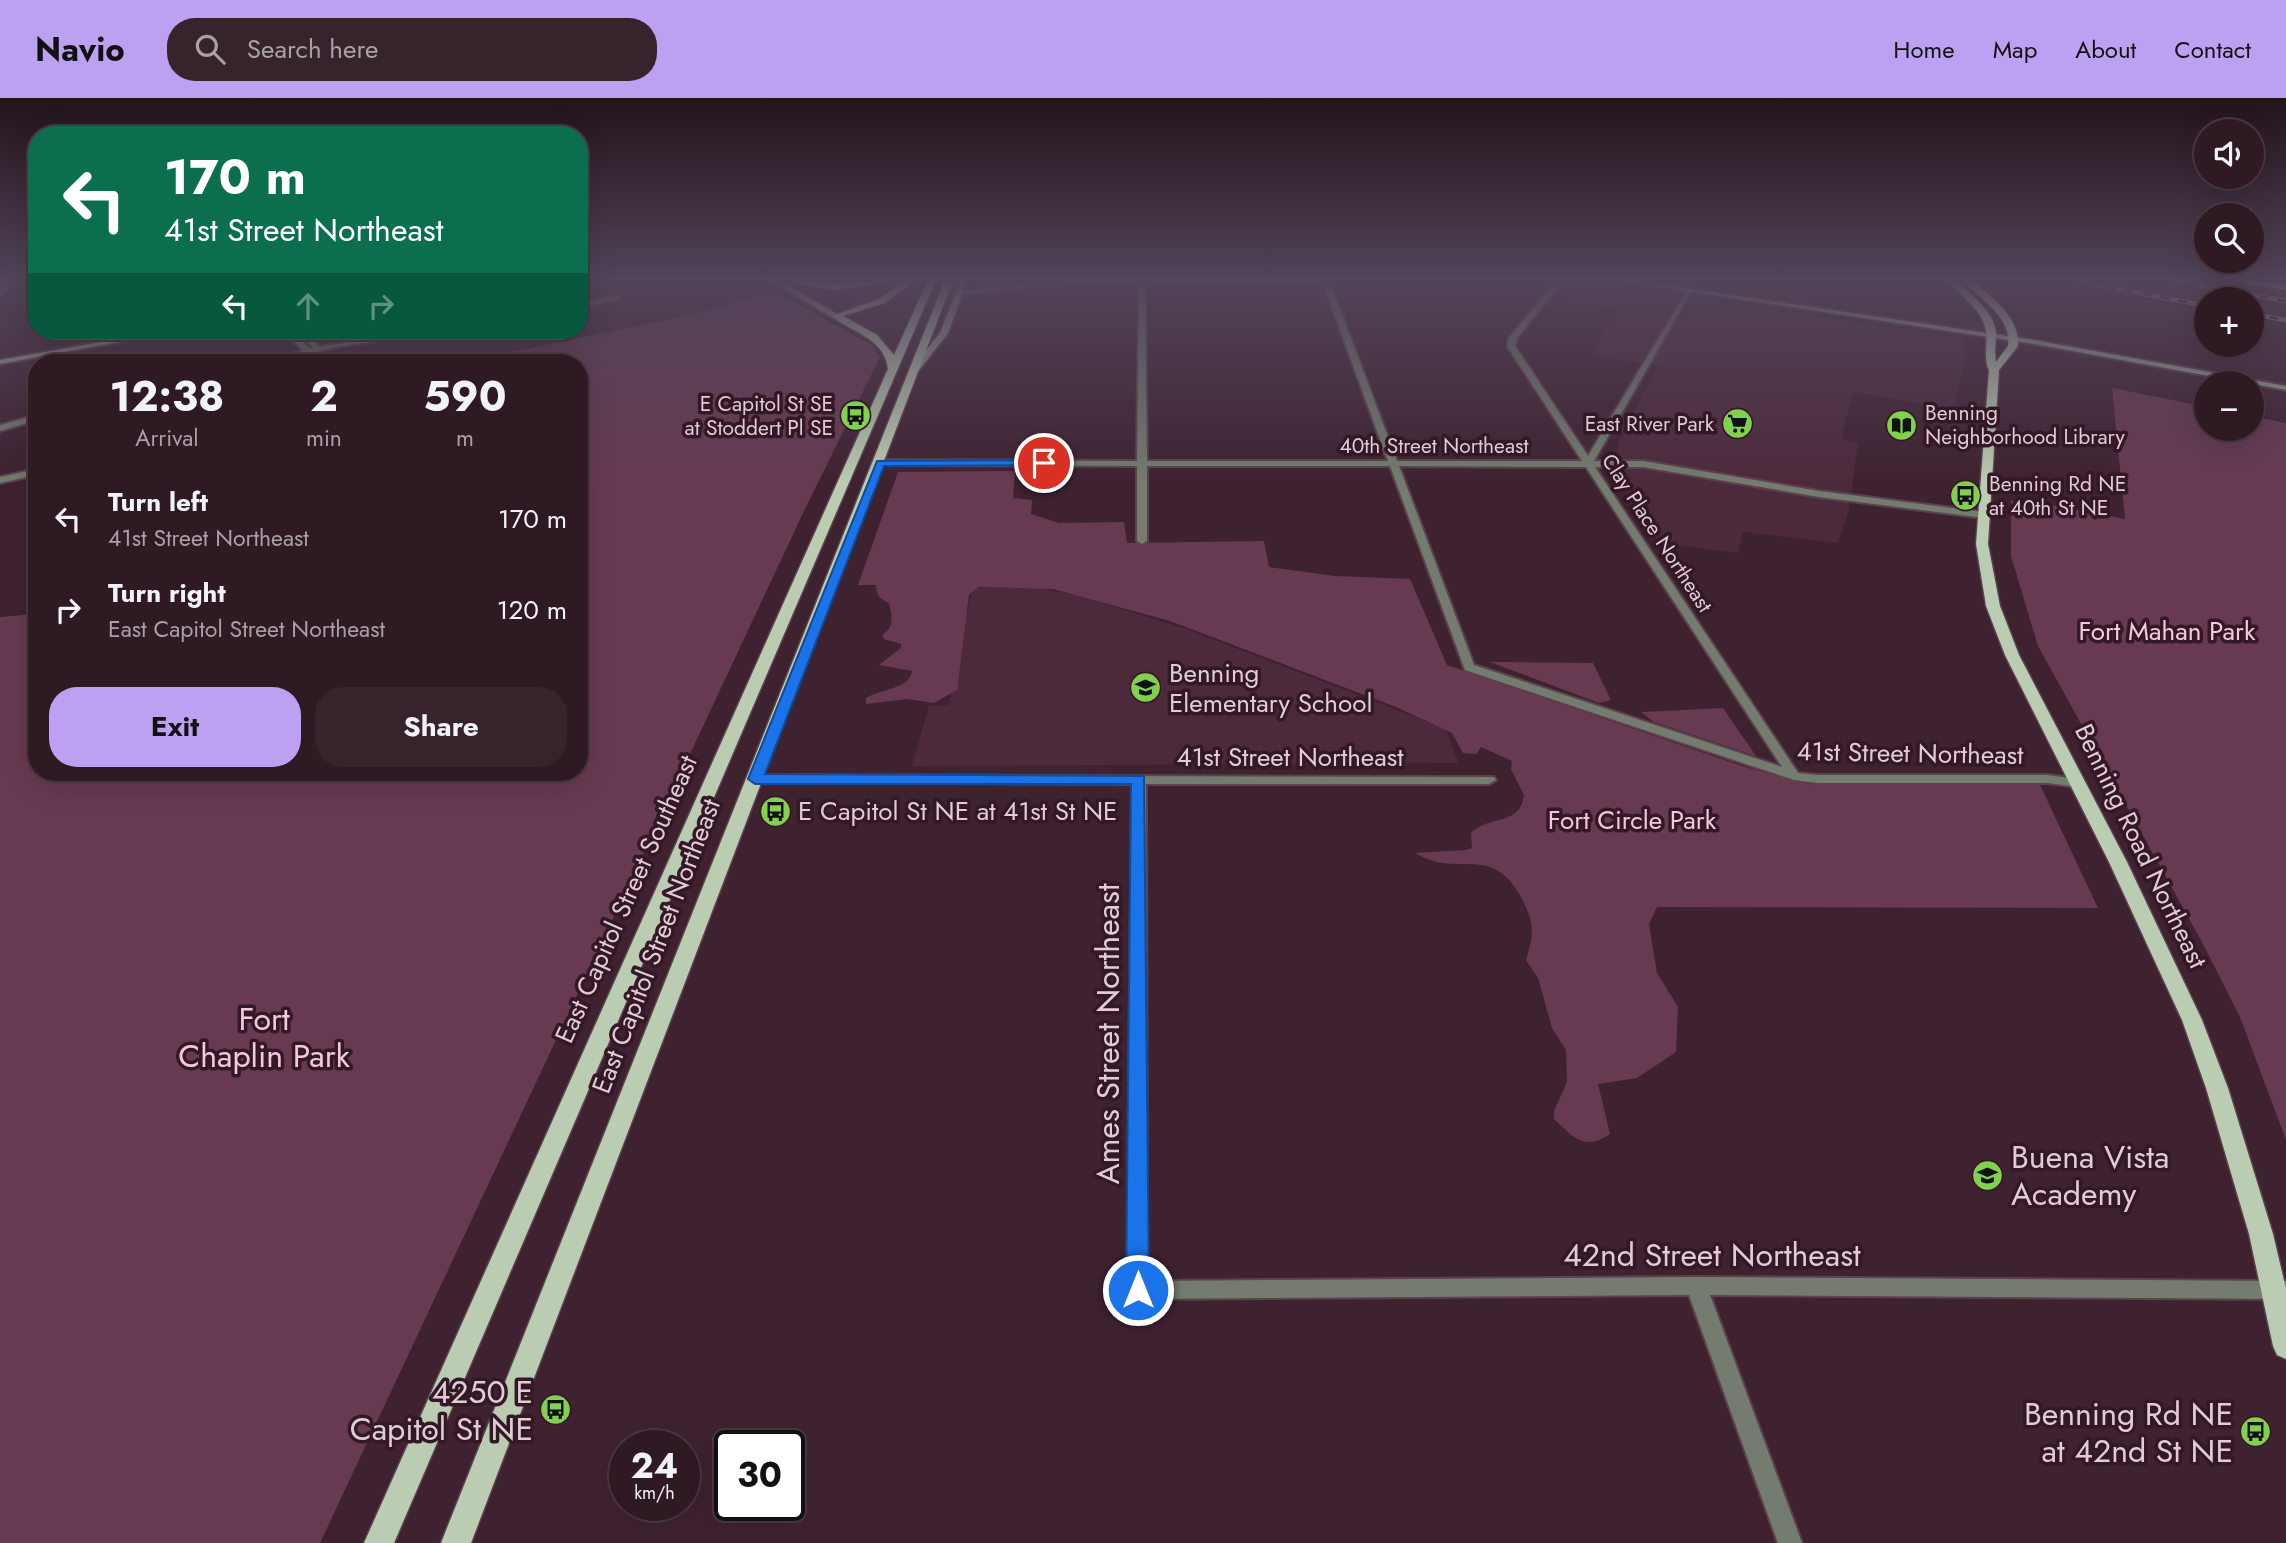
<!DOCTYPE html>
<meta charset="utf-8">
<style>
:root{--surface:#2f1a24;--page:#37232c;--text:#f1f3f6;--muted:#a7a1a6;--line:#4a3841;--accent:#bca0f2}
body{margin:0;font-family:Jost,sans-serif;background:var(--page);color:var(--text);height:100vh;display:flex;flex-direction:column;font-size:26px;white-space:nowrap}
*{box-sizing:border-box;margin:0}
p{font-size:23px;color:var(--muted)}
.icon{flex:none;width:38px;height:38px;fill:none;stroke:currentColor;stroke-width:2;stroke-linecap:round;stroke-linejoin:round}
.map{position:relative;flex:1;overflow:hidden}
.drawer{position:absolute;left:28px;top:256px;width:560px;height:427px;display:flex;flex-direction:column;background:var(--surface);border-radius:28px;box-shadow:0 7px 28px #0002,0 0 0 2px var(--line)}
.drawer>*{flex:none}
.hud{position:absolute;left:28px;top:28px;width:560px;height:214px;border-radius:28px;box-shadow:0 7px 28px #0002,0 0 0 2px var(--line);background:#0b6e4f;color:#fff;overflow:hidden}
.tools{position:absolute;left:2194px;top:21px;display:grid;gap:14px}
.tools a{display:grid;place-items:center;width:70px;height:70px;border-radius:50%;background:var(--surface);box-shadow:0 7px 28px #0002,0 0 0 2px var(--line);font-size:35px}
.speed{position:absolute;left:609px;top:1332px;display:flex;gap:14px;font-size:35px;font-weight:700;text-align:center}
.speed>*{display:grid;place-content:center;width:91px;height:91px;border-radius:50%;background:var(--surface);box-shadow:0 7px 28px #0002,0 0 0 2px var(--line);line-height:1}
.speed small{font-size:18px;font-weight:400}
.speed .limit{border:4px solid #111;border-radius:10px;background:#fff;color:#111}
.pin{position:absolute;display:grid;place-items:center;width:60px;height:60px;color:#fff;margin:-30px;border:4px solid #fff;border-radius:50%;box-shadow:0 2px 7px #0007}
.me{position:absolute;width:77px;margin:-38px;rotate:0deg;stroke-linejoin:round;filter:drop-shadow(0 0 5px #0008)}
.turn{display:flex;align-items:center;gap:24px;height:147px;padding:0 21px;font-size:32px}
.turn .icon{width:91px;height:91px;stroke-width:2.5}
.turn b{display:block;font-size:49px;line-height:60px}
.lanes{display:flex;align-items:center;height:66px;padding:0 21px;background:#0003;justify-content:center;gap:35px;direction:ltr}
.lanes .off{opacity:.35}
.eta{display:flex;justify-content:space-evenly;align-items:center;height:119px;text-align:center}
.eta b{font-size:42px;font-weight:700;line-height:49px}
.action{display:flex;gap:14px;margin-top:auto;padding:14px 21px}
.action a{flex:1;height:80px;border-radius:28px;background:var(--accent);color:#111;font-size:28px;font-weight:700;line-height:80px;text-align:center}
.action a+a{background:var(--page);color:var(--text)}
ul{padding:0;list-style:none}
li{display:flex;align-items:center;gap:21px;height:91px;padding:0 21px}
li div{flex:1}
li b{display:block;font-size:26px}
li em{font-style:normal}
header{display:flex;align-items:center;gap:42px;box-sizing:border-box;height:98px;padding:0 35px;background:var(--accent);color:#111}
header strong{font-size:33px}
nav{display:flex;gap:38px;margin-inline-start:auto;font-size:24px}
.search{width:490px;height:63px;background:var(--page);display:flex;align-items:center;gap:18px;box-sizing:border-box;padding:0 24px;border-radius:28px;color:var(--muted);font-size:26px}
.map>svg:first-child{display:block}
</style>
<header>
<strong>Navio</strong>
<div class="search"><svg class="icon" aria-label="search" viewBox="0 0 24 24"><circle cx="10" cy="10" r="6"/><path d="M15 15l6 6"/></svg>Search here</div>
<nav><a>Home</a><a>Map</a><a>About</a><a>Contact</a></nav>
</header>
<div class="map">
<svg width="2286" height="1445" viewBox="0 0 2286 1445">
<rect width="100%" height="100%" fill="#3f2230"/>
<!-- built -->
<path fill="#4d2a3b" d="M1575 182 1673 196 1660 218 1686 221 1698 201 1964 241 1965 259 1954 311 1853 294 1841 341 1858 345 1849 411 1838 445 1743 434 1738 455 1659 445 1612 374 1619 343 1659 268 1594 257 1593 253 1619 212 1558 203Z
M972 490H1038L1080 498 1189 532 1446 631 1458 665 912 668 929 608 949 607Z"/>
<!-- green -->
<path fill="#673a51" d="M775 194 872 247 880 259 804 413 320 1445H0V519L37 516V674H579V264H463L699 215Z
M2112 290 2207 309V331H2252V318L2286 325V1042L2240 919 2203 846 2038 548 2011 458V403H2029L2125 421Z
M1015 373 1013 400 1032 402 1031 416 1059 425 1124 424 1127 445 1264 443 1269 469 1335 478 1410 481 1447 567 1745 669 1808 686 2040 687 2098 810 1657 809 1649 826 1657 875 1678 909 1676 954 1637 980 1598 986 1610 1036C1584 1053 1574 1040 1554 1021V1013L1567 984 1566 952 1552 930 1538 880 1526 862C1534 836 1535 826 1522 801 1492 743 1459 782 1415 755L1466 752 1472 750 1471 735C1488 717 1521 728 1524 697L1511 671 1512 663 1481 649 1476 656 1463 655 1452 635 1396 609 1170 523 1053 491 978 489 969 497 957 592 934 605 907 601 866 606V600C880 591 910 591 912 573L879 567 901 550V546L884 541 882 537C895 529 892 518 889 505 880 501 876 497 876 487H858L898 374Z
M1490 564 1593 565 1611 602 1599 605Z
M1723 610 1756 658 1654 624 1641 614Z"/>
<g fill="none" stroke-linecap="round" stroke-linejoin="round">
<defs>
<path id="minor" d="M12 182H19L0 198V192Z
M1063 182H1329L1397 363H1582L1507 248 1509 240 1557 182H1564L1517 240 1515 248 1588 358 1687 193 1692 192 1594 363H1643L1819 393 1984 414 1989 417 1984 420 1819 399 1643 369H1595L1798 675 1818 677H2047L2078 681 2085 685 2078 689 2047 685H1818L1794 682 1465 572 1390 368H1147V443L1142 446 1137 443V368L877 367V363L880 362 1137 363 1139 185H1074L960 196 957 194ZM1145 185H1323L1388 363H1147ZM1399 368 1586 369 1782 669 1474 567Z
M617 198 619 201 579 209V205Z
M285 233H293L310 251 313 250 299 233H307L319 249 420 233H438L336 249 275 264H262L303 253Z
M37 317V322L0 333V327Z
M37 371V377L0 385V379Z
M755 677 1494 679 1496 682 1489 686H1146L1147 1183 1696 1179 2286 1183V1201L1710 1197 1802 1445H1778L1689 1197 1137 1201 1130 1199 1127 1192 1132 686 750 684 748 681Z"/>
<path id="secondary" d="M771 182H779L840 218 833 220Z
M961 182H967L948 235 916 276H910V272L940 235Z
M1614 182H1631L2034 242 2286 288V292L2034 246Z
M163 233H178L0 266V262Z"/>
<path id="primary" d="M782 182 833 186 897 182 833 192Z
M906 182H916L885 205 843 218 877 237 894 257 928 182H936L394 1445H364L888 271C884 239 853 236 832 218L879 201Z
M945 182H953L471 1445H441Z
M1947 182H1956C1971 197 1994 213 1996 235 1996 245 1994 254 1996 264L2008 248C2012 218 1980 202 1963 182H1972C1991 200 2020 218 2018 248L1999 272 1988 446 2000 508 2019 557 2127 764 2202 922 2228 990 2273 1136 2286 1191V1261L2277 1257 2273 1248 2249 1136 2206 990 2182 922 2109 764 2005 557 1986 508 1976 446 1989 272C1983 259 1988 248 1986 234 1984 212 1960 198 1947 182Z"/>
<path id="motorway" d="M2240 182 2286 186V192L2245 185Z"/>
</defs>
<!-- minor casing -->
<use href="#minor" stroke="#5c414e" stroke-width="4"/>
<!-- secondary casing -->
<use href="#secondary" stroke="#5c414e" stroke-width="4"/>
<!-- primary casing -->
<use href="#primary" stroke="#5c414e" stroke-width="3"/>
<!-- motorway casing -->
<use href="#motorway" stroke="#5c414e" stroke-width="3"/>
<!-- minor -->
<use href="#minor" fill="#737c6f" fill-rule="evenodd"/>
<!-- secondary -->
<use href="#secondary" fill="#9ba994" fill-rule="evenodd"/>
<!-- primary -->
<use href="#primary" fill="#baccb1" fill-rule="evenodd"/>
<!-- motorway -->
<use href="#motorway" fill="#d6eccb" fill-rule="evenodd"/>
<defs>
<path id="rail" d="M2072 182 2207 208
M2171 182 2286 203
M2252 216 2286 222"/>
</defs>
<!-- rail casing -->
<use href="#rail" stroke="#a6909a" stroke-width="4.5"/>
<!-- rail -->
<use href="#rail" stroke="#341826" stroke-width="2.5" stroke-dasharray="9" stroke-linecap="butt"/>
</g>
<!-- sky -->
<linearGradient id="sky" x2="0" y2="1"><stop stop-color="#23131a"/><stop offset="0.47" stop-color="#524459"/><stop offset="1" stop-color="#524459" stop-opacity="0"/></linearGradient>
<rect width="2286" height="384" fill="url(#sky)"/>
<!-- route -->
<path fill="#1a73e8" stroke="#114b97" stroke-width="2" d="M1044 362 1049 365 1048 367 884 368 765 676 1144 678 1149 1192 1146 1199 1138 1202 1129 1199 1126 1192 1131 686H755L748 681 877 363Z"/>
<!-- icons -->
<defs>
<symbol id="bus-disc" viewBox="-11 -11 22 22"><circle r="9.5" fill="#82d04f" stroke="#341826"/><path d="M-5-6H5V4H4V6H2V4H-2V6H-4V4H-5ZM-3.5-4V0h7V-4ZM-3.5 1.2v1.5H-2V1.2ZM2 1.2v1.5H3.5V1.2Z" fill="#111"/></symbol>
<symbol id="supermarket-disc" viewBox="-11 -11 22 22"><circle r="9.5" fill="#82d04f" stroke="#341826"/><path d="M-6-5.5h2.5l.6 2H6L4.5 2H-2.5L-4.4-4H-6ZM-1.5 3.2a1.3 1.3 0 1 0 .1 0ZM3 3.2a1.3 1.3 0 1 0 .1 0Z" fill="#111"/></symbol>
<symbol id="library-disc" viewBox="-11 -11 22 22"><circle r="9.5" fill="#82d04f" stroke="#341826"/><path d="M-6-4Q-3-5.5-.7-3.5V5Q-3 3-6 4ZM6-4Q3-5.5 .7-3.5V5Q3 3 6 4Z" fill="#111"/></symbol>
<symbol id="school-disc" viewBox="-11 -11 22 22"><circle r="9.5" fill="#82d04f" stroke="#341826"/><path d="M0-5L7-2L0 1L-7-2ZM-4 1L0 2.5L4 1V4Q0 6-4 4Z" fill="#111"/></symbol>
</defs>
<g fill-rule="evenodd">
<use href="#bus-disc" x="838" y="300" width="35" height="35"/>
<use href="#supermarket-disc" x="1720" y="308" width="35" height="35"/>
<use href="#library-disc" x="1884" y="310" width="35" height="35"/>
<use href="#bus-disc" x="1948" y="380" width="35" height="35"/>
<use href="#school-disc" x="1128" y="572" width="35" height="35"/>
<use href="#bus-disc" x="758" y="696" width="35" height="35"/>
<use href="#school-disc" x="1970" y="1060" width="35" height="35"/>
<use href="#bus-disc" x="538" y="1294" width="35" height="35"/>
<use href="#bus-disc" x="2238" y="1316" width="35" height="35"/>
</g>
<g text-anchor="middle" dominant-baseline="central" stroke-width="7" stroke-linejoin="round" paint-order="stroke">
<!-- far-poi labels -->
<g font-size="21" fill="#dfccd4" stroke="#341826" text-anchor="end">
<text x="833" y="306">E Capitol St SE<tspan x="833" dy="24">at Stoddert Pl SE</tspan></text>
<text x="1925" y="315" text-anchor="start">Benning<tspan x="1925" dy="24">Neighborhood Library</tspan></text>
<text x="1714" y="326">East River Park</text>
<text x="1989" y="386" text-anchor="start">Benning Rd NE<tspan x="1989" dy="24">at 40th St NE</tspan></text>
</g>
<!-- far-street labels -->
<g font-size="21" fill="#dfccd4" stroke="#341826">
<text x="1434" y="348">40th Street Northeast</text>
<text transform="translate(1657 435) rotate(57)">Clay Place Northeast</text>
</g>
<!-- park labels -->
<g font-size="26" fill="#f4c8dc" stroke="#341826">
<text x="2167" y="533">Fort Mahan Park</text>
<text x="1632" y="722">Fort Circle Park</text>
</g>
<!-- poi labels -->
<g font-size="26" fill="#dfccd4" stroke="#341826" text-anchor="start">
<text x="1169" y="575">Benning<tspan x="1169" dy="30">Elementary School</tspan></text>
<text x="798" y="713">E Capitol St NE at 41st St NE</text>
</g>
<!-- street labels -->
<g font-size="26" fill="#dfccd4" stroke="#341826">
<text transform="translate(1910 655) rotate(1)">41st Street Northeast</text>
<text x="1290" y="659">41st Street Northeast</text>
<text transform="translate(2141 748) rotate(64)">Benning Road Northeast</text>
<text transform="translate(626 801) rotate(-66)">East Capitol Street Southeast</text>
<text transform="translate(656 848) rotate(-69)">East Capitol Street Northeast</text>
</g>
<!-- near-park labels -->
<g font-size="32" fill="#f4c8dc" stroke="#341826">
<text x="264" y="921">Fort<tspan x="264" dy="37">Chaplin Park</tspan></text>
</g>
<!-- near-street labels -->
<g font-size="32" fill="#dfccd4" stroke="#341826">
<text transform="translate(1108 936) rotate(-90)">Ames Street Northeast</text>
<text x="1712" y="1157">42nd Street Northeast</text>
</g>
<!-- near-poi labels -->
<g font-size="32" fill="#dfccd4" stroke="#341826" text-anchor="end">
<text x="2011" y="1059" text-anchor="start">Buena Vista<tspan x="2011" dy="37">Academy</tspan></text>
<text x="533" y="1294">4250 E<tspan x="533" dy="37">Capitol St NE</tspan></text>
<text x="2233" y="1316">Benning Rd NE<tspan x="2233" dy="37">at 42nd St NE</tspan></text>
</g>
</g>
</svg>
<div class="tools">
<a><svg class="icon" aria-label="sound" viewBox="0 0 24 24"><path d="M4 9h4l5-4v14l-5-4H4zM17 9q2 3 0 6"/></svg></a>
<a><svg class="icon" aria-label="search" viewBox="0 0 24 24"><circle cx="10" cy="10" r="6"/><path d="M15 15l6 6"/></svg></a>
<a>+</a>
<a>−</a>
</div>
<div class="speed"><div>24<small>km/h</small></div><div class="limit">30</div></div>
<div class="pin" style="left:1044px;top:365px;background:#d93025"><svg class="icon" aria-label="arrive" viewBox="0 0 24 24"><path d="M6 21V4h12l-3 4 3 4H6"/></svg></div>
<svg class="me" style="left:1138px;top:1192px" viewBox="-20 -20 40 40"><circle r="17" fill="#1a73e8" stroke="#fff" stroke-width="3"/><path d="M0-11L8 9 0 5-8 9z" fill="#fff"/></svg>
<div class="hud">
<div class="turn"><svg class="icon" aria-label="left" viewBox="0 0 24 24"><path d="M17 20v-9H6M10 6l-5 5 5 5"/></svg><div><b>170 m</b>41st Street Northeast</div></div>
<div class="lanes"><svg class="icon" aria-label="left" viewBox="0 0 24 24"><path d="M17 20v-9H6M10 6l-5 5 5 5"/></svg><svg class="icon off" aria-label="ahead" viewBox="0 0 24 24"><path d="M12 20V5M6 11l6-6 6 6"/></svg><svg class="icon off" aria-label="right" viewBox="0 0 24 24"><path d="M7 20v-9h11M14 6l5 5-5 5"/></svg></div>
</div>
<section class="drawer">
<div class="eta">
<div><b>12:38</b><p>Arrival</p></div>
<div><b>2</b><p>min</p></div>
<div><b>590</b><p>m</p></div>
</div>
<ul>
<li><svg class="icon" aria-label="left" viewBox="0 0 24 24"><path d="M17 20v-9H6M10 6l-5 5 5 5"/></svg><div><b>Turn left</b><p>41st Street Northeast</p></div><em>170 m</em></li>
<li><svg class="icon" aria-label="right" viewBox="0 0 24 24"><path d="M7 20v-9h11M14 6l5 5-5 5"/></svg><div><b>Turn right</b><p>East Capitol Street Northeast</p></div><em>120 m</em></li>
</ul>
<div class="action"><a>Exit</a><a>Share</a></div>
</section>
</div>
